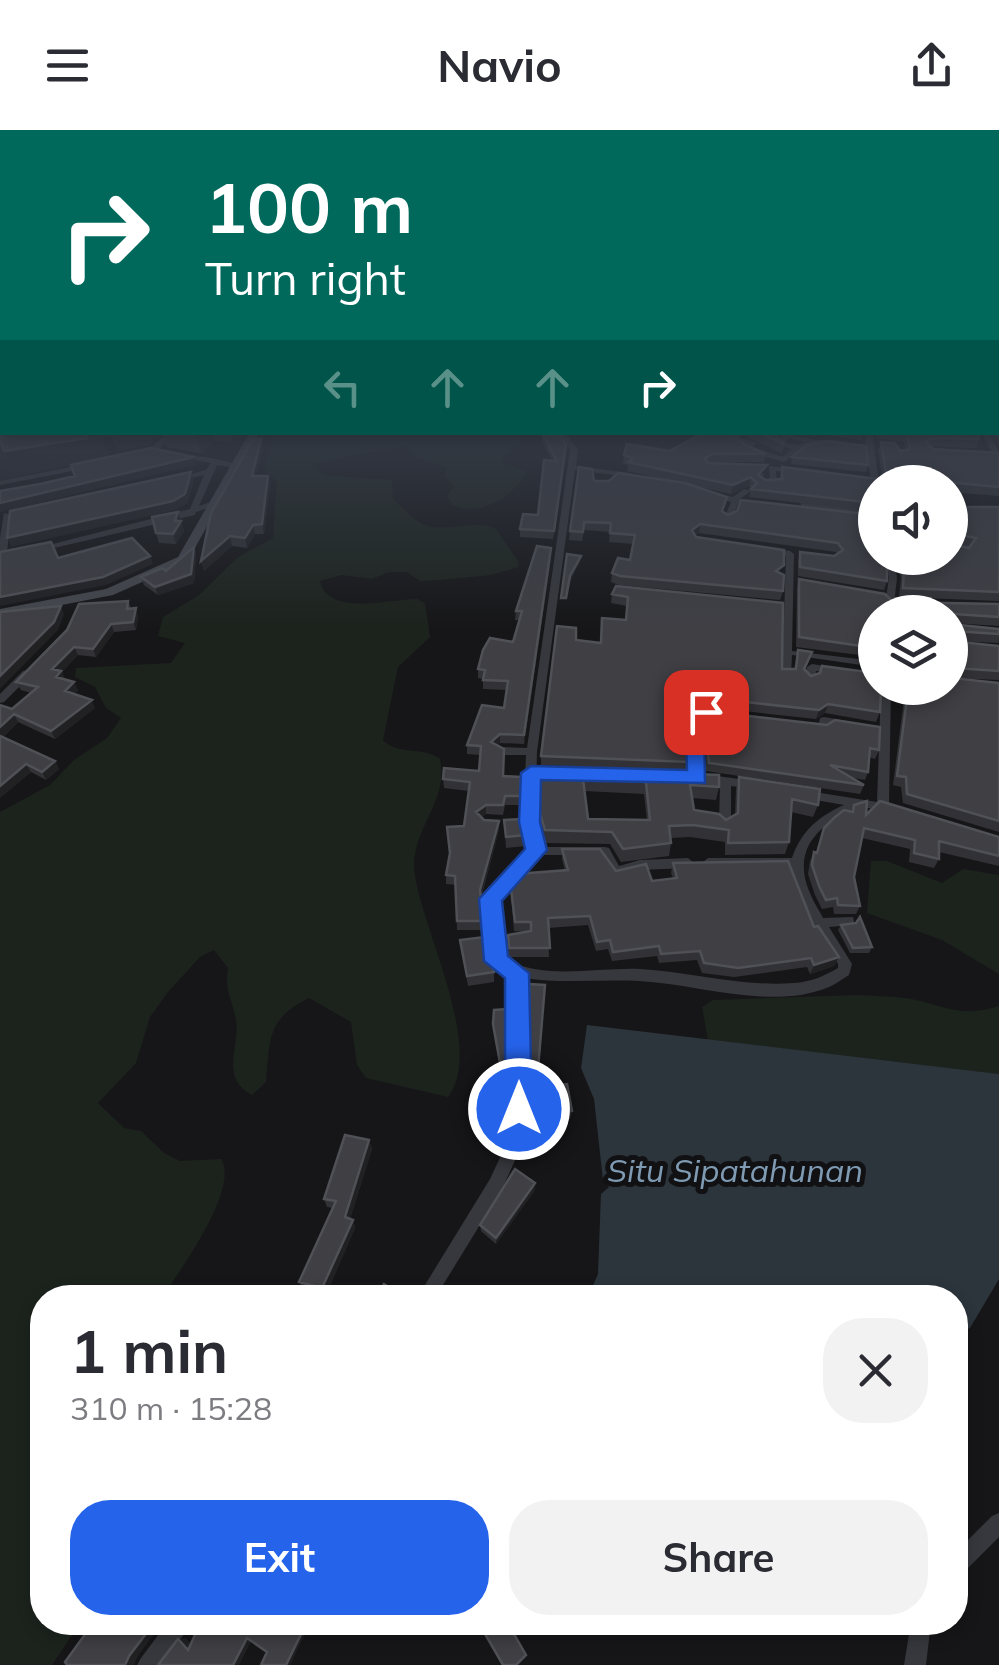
<!DOCTYPE html>
<meta charset="utf-8">
<style>
:root{--surface:#fff;--page:#f2f2f3;--text:#2b2b33;--muted:#7c7c81;--accent:#2563eb}
body{margin:0;font-family:Mulish,sans-serif;background:var(--page);color:var(--text);height:100vh;display:flex;flex-direction:column;font-size:38px;white-space:nowrap}
*{box-sizing:border-box;margin:0}
p{font-size:32px;color:var(--muted)}
.icon{flex:none;width:55px;height:55px;fill:none;stroke:currentColor;stroke-width:2;stroke-linecap:round;stroke-linejoin:round}
.map{position:relative;flex:1;overflow:hidden}
.panel{position:absolute;left:30px;top:1155px;width:938px;height:350px;display:flex;flex-direction:column;background:var(--surface);border-radius:40px;box-shadow:0 5px 15px #0003}
.panel>*{flex:none}
.top-card{position:absolute;left:0px;top:0px;width:1000px;height:305px;box-shadow:0 5px 15px #0003;background:#00695c;color:#fff;overflow:hidden}
.controls{position:absolute;left:858px;top:335px;display:grid;gap:20px}
.controls a{display:grid;place-items:center;width:110px;height:110px;border-radius:50%;background:var(--surface);box-shadow:0 5px 15px #0003;font-size:50px}
.pin{position:absolute;display:grid;place-items:center;width:85px;height:85px;color:#fff;margin:-42px;border-radius:20px;box-shadow:0 5px 15px #0006}
.me{position:absolute;width:110px;margin:-55px;rotate:0deg;stroke-linejoin:round;filter:drop-shadow(0 0 8px #0008)}
.turn{display:flex;align-items:center;gap:35px;height:210px;padding:0 40px;font-size:45px}
.turn .icon{width:130px;height:130px;stroke-width:2.5}
.turn b{display:block;font-size:70px;line-height:85px}
.lanes{display:flex;align-items:center;height:95px;padding:0 40px;background:#0003;justify-content:center;gap:50px;direction:ltr}
.lanes .off{opacity:.35}
.round{display:grid;place-items:center;flex:none;width:105px;height:105px;border-radius:40px;background:var(--page)}
.head{display:flex;align-items:center;justify-content:space-between;height:170px;padding:0 40px}
h1{font-size:60px;font-weight:700;line-height:75px}
.button{display:flex;gap:20px;margin-top:auto;padding:20px 40px}
.button a{flex:1;height:115px;border-radius:40px;background:var(--accent);color:#fff;font-size:40px;font-weight:700;line-height:115px;text-align:center}
.button a+a{background:var(--page);color:var(--text)}
header{display:flex;justify-content:space-between;align-items:center;height:130px;padding:0 40px;background:var(--surface);font-size:45px;font-weight:700}
.map>svg:first-child{display:block}
</style>
<header><svg class="icon" aria-label="menu" viewBox="0 0 24 24"><path d="M4 6h16M4 12h16M4 18h16"/></svg>Navio<svg class="icon" aria-label="share" viewBox="0 0 24 24"><path d="M12 15V3M7 8l5-5 5 5M5 13v7h14v-7"/></svg></header>
<div class="map">
<svg width="999" height="1535" viewBox="0 0 999 1535">
<rect width="100%" height="100%" fill="#161618"/>
<!-- built -->
<path fill="#222225" d="M0 284 2 302 118 303 100 309 111 326 0 351Z"/>
<!-- green -->
<path fill="#1c231d" d="M516 302 521 314 503 327V333L528 342C512 365 484 388 453 375L447 366 454 357 445 346 446 337 415 327 406 316 314 333 323 345 392 350 393 369C401 375 409 385 417 391 443 407 470 387 496 399L518 431 519 437 491 445 440 450 420 451 407 442H389L372 449 341 445 320 451C328 487 390 469 417 469L425 473 430 507 398 537 383 610C399 626 423 616 440 629 450 672 408 701 415 745 423 801 485 919 448 967L366 948 357 935 351 892 309 868C267 889 270 908 266 952L252 965C217 946 243 915 235 885 230 863 225 862 228 838L214 820 200 827 168 862 150 887 136 933 98 973 124 998 141 1001 164 1023 180 1031 221 1029C240 1058 180 1141 162 1167L42 1168V1492L80 1493 52 1535H0V682L50 655 74 630 107 608 121 588 106 578 95 557 75 547 76 538 171 533 185 513 158 506 163 487 198 466 238 427 273 408 277 351 265 341 269 317 279 303Z
M871 731H887L942 753 963 739 999 745V844L942 810 867 783Z
M856 865C872 866 889 866 905 868 943 874 958 889 999 876V944L708 910 702 877 713 870Z"/>
<!-- water -->
<path fill="#2c353c" d="M587 895 999 944V1149L970 1198 955 1205V1168L588 1167 598 1144 601 1064 609 1057 603 1050 594 969 581 938Z"/>
<g fill="none" stroke-linecap="round" stroke-linejoin="round">
<!-- street -->
<path fill="#37383d" fill-rule="evenodd" d="M169 302H177L156 322 138 326 134 324 150 318Z
M558 302H565L578 320 576 336 630 343 634 345 630 347 575 340 537 622 535 693 542 717H605L609 718 619 736 640 730 688 728 694 733 688 738 640 740 616 747 612 745 601 725H540L496 770 502 828C543 851 596 837 640 839 692 842 742 857 794 853 811 852 824 846 838 838V834C821 804 791 773 791 737L708 738 702 733 708 728H792C801 701 819 686 844 675L798 667 796 664 798 661 802 660 877 672 881 558H891L889 674 895 675 897 678 891 682C881 681 869 677 859 678 849 679 838 687 830 692 793 719 800 750 821 784L823 788 853 787 854 791 853 795 829 797 852 834 849 845C842 849 836 854 829 857 772 881 698 854 639 851 600 849 562 854 524 848L527 1004 502 1059 435 1168H417L490 1049 511 1004 510 844 491 835 489 831 484 769 531 720 523 693 526 625H500L495 621 500 617 527 618 570 320Z
M736 302H743L739 308 755 312 756 314 752 317 783 327 792 319 778 315 783 303 814 310H834L866 315 864 302H872L879 352H875V354L871 352 867 319C848 315 824 310 805 317 797 321 791 327 784 332L744 320 743 318 746 315 730 309ZM788 308 805 312 798 315 786 313Z
M981 302H988L999 322V330L995 328Z
M177 323 216 329 238 334V338H235L217 335 199 376 216 370 220 372 219 374 196 382 195 385 37 422 33 419 190 379 204 345 176 351 172 349 206 340 211 333 177 327Z
M85 334 89 336 88 338 0 355V351Z
M769 336 798 339 802 341 798 343 776 341 777 355H761V351H770Z
M744 359 751 361 740 369 760 375 756 377 738 373 731 391H725L724 389 731 372 708 365 712 363 733 367Z
M801 373 875 380V384L804 377H801Z
M4 383 11 385 7 422 12 421 16 424 2 429 0 428V408Z
M769 418 790 421 794 424 792 521 875 531V537L792 525 791 545 786 548 782 547 786 426 766 423V419Z
M886 428H894L897 448 893 482H884L889 448Z
M812 534 837 538 842 541 837 544 816 541 815 549 810 552 805 549 807 537Z
M27 540 32 543 31 545 4 572 0 573V564L23 541Z
M721 580 726 583 725 585 700 589 703 644 753 651 759 655 753 659 731 656V695L725 699 719 695 720 654 698 652 692 648 690 586 695 583Z
M824 587 847 591 852 594 847 597 829 594 828 599 806 597 805 595 810 592 819 593 820 588Z
M999 1383V1407L962 1444 955 1447V1423L992 1386Z
M168 1492H191L188 1499 161 1535H137L141 1528Z
M911 1492H931L926 1535H904Z"/>
<!-- secondary -->
<path fill="#45474d" fill-rule="evenodd" d="M998 293H999V299H998Z
M250 302H260L187 432 113 465 0 487V479L106 459 178 427Z"/>
</g>
<!-- wall -->
<path fill="#323236" fill-rule="evenodd" d="M109 302H245L232 312 215 311 201 323 167 317 163 303 148 315 120 321Z
M746 302H781L777 306 784 314 782 323 745 306Z
M808 302H864L862 310Z
M874 302H977L979 309 976 318 930 316 933 319 999 323V366L950 362V352H875V382L749 367 751 358 749 356 731 364 690 355 728 385H875L887 451 884 460 798 446V431L800 422 834 426 837 424 836 422 699 403 695 406 781 444 783 461 780 470 619 455 611 452 612 443 630 430 633 414 609 412 610 402 584 400 582 411 569 410 570 401 594 351 676 352 627 341 628 335 623 334 624 325 745 315 766 324 764 332H711L765 344 762 347 766 350 780 349 782 337 878 349 882 346 878 320 881 312 900 321 906 320 904 312 876 308Z
M543 305 566 322 553 409 520 407V399L538 385 552 330 542 312Z
M261 309 263 319 256 346H268L270 355 264 404H255L247 418 232 416 204 441 201 431Z
M792 327 868 335 866 342 791 334Z
M950 377H999V471L899 467 901 447 895 428H950Z
M178 382 184 401 176 414 159 413 156 403Z
M194 417 196 425 194 453 158 465 144 455 141 447 166 441Z
M551 428 524 614 500 613 497 616 503 646 521 647 520 675H505L503 685 486 684 481 687 499 700 481 768 483 800H457L456 755 446 754V745L464 696 469 661 444 658 443 649 479 641 480 625 467 624V615L504 578 507 560 483 559V549L478 548V539L513 512 520 490H515L516 481Z
M799 449 893 472 999 474V496L951 493 999 499V513L950 511 999 516V550L951 548 999 553V702L903 673 901 657 893 655 904 569 895 567 892 558H950L875 482V527L796 517 797 458Z
M616 456 782 539H794L798 520 809 531 805 540 811 546 880 582 876 592 825 583 816 589 696 576 688 587 675 586V603L690 632 688 641 541 635V626L576 510 600 513 626 490 627 476 611 473 612 464Z
M128 471 131 478 138 486 136 500 114 502 96 527 78 525 62 542 65 549 78 560 74 564 95 578 55 609 18 592 3 607 55 631 59 639 46 650 31 642 0 668V575L12 579 31 563 21 560 16 552Z
M704 588 879 620 875 629 869 627 868 642 865 650 853 648 864 655 860 664 706 641 702 597Z
M541 638 719 657 716 670 692 668 694 680 726 690 735 685 736 659 739 647 818 675 813 687 791 682 789 712 785 724 725 725V712L690 707 671 708V713L669 726 621 732 610 714 545 713 539 693ZM584 661 644 664 647 690 588 689Z
M854 675 866 685 999 707V736L939 722V729L934 738 909 732 910 719 862 708 854 747 860 776 856 784H834L833 777 822 779 815 765 808 744 810 731 814 722 816 723 824 698 850 682Z
M504 690 526 705V716L506 718Z
M562 719 616 741 652 751 673 748 671 743 673 733 814 797 839 827 834 836 810 844 807 837 734 847 702 843 697 830 659 833 657 826 612 831 608 819 596 821 588 795 548 798 549 827H509L508 805 530 802 514 801 510 751 565 741 562 729Z
M841 795 872 817 869 823H850L838 800Z
M460 810 494 842V852L468 856Z
M545 855 537 948H530L528 864Z
M507 879V936L500 938 493 899 494 880Z
M540 957 572 981 570 989 544 992 543 1002 531 1001 530 958Z
M369 1010 372 1019 350 1089 353 1090 355 1098 326 1165 303 1158 299 1152 333 1078 327 1077 324 1069Z
M535 1060 496 1114 481 1101 480 1095Z"/>
<!-- shaded-wall -->
<path fill="#212124" d="M114 302H163L148 315 120 321Z
M198 302H213L215 311 201 323 196 305Z
M230 302H245L232 312Z
M87 308 94 327 12 340 4 321Z
M261 309 263 319 254 356 252 346Z
M194 327 196 335 0 382V373Z
M191 342 194 351 188 373 176 380 11 417 7 408Z
M268 346 270 355 264 404 262 394Z
M751 347 749 356 731 364 733 355Z
M178 382 184 401 176 414 173 404 175 391Z
M700 394 699 403 690 409 692 400Z
M253 395 255 404 247 418 245 408Z
M230 406 232 416 204 441 201 431Z
M194 417 196 425 194 453 158 465 155 457Z
M551 418V428L524 614V605Z
M150 426 153 434 106 455 0 476V467Z
M581 426 580 432 570 452 566 474 570 446Z
M61 476 64 484 58 500 0 559V546Z
M136 478 138 486 136 500 133 492Z
M111 494 114 502 96 527 93 519Z
M74 517 78 525 62 542 65 549 60 555 52 539Z
M74 552 78 560 69 569 65 561Z
M698 567 696 576 688 587 690 578Z
M92 570 95 578 55 609 51 601Z
M828 574 825 583 816 589 819 580Z
M14 584 18 592 0 609V597Z
M500 604V613L491 621V612Z
M55 631 59 639 46 650 42 642Z
M26 634 31 642 0 668V656Z
M486 675V684L476 691V682Z
M499 691V700L480 769V760Z
M839 827 834 836 810 844 814 835Z
M369 1010 372 1019 348 1095 345 1087Z
M535 1053V1060L496 1114V1108Z
M353 1090 355 1098 326 1165 322 1158Z
M155 1492H163L138 1526 134 1535H125L129 1526Z
M307 1492H311L290 1535H286Z
M186 1508 195 1519 188 1520 178 1509Z
M247 1508H253L239 1535H233Z"/>
<!-- building -->
<path fill="#3f3f44" stroke="#4f5156" stroke-width="2.5" fill-rule="evenodd" d="M0 285H2V302H84L87 308 4 321 0 310Z
M704 302H732L745 315 766 324H713L705 328 707 333 767 335 758 345 766 350 782 349V337L878 349 886 343 881 312 895 313 900 321 910 319 907 304 899 302H977L979 309 933 308 926 312 933 319 999 323V357L916 349V352H875V373L751 359 757 353 751 347 733 355 628 332 633 328 624 325 627 314 670 321Z
M758 302H778L776 305 784 314Z
M543 305 562 306 566 315 554 401 520 399 523 384 538 385 544 330 557 331Z
M261 309 252 346H268L262 394 253 395 245 408 230 406 201 431 211 383 253 310Z
M825 311 866 316 868 335 792 327 807 315Z
M151 318 194 327 0 373V361L40 354 75 346 71 335Z
M579 337 592 339 594 351H609L618 343 685 353 727 367 722 381 728 385 737 381 741 370 875 385V428H887V451L800 437V422L834 426 843 420 838 413 700 394 692 400 696 407 784 420V435L776 441 784 445 783 461 620 446 612 443 618 428 630 430 635 405 610 403 611 393 584 392 583 402 570 401Z
M191 342 185 364 173 371 7 408 10 381Z
M950 377H999V462L903 458 904 438 901 428H950ZM951 403 976 408 969 418 951 414Z
M178 382 175 391H181L173 404 156 403 152 387Z
M132 408 150 426 103 447 0 467V422L51 412 58 428Z
M537 416 551 418 524 605 500 604 491 612 504 619 503 646 521 647 520 666H505L503 675H486L476 682 484 690 499 691 480 760 483 791H457L455 746 446 745 450 723 447 697 464 696 470 652 443 649 444 638 479 641 481 616 467 615 482 575 504 578 508 551 483 550 485 540 478 539 483 520 490 508 513 512 522 481H516Z
M194 417 191 444 155 457 141 447 162 438 166 441Z
M567 424 581 426 570 446 566 468H561Z
M799 449 885 464 893 472 999 474V487L954 484 950 494 999 499V504L954 501 950 511 999 516V541L955 538 951 548 999 553V691L907 664 906 647 897 646 908 560 898 558H950V482H875V518L799 507Z
M616 456 783 473 782 539H796L798 520 812 522 804 539 811 546 820 543 822 536 875 543V558H881L880 582 828 574 819 580 698 567 690 578 675 576V603L688 605 690 632 541 626 557 496 576 498V510L601 513 602 488 626 490 628 467 612 464Z
M128 471 127 479 136 478 133 492 111 494 93 519 74 517 52 539 61 541 56 547 74 552 65 561 92 570 51 601 14 584 0 597V575L12 579 38 557 16 552 67 500 79 474Z
M61 476 54 492 0 546V482Z
M707 581 827 595 835 590 880 597 879 620 870 618 868 642 830 635 864 655 709 633 704 588Z
M0 606 55 631 42 642 26 634 0 656Z
M541 638 719 645V657L690 655 694 680 719 684 726 690 738 683 739 647 820 659 818 675 792 669 789 712 728 713 729 700 693 695 669 696 671 713 623 719 612 702 545 700 539 680ZM583 649 646 652 650 690 588 689Z
M867 671 866 685 880 671 999 707V726L939 711V729L914 723 915 710 864 698 854 747 860 776 838 775 837 768 826 770 819 756 812 735 814 722 817 723 824 698 834 688 844 680 853 682 854 675Z
M522 689 526 705 506 707 504 690Z
M562 719H600L616 741 646 734 652 751 677 748 673 733 788 731 814 797 818 796 839 827 814 835 811 828 738 838 704 833 700 821 661 824 659 816 613 822 610 810 597 812 590 786 548 788 550 818H509L508 805 531 801V792H515L510 751 517 744 568 740Z
M860 787 872 817 853 818 841 795 856 793Z
M484 807 494 842 467 846 460 810Z
M529 854 545 855 538 939 530 938Z
M507 879V931L500 933 493 894 494 880Z
M530 950H540V957L567 954 572 981 544 984V994L531 993Z
M345 1005 369 1010 345 1087 353 1090 322 1158 299 1152 336 1071 324 1069Z
M515 1039 535 1053 496 1108 480 1095Z
M384 1154 404 1168H375Z
M94 1492H155L129 1526 125 1535H67L65 1532Z
M201 1492H307L286 1535H261L267 1522 247 1508 233 1535H158L178 1509 188 1520Z
M496 1492H507L526 1525 516 1535H503L485 1504Z"/>
<!-- sky -->
<linearGradient id="sky" x2="0" y2="1"><stop stop-color="#0c0c0d"/><stop offset="0.57" stop-color="#363c48"/><stop offset="1" stop-color="#363c48" stop-opacity="0"/></linearGradient>
<rect width="999" height="499" fill="url(#sky)"/>
<!-- route -->
<path fill="#2563eb" stroke="#184099" stroke-width="2.5" d="M706 576 716 582 704 589 705 653 541 650 540 692 547 720 502 771 508 826 529 843 532 979 528 988 519 992 509 988 505 979V848L484 831 479 769 525 719 519 692 521 643 531 636 687 640 685 586Z"/>
<g text-anchor="middle" dominant-baseline="central" stroke-width="10" stroke-linejoin="round" paint-order="stroke">
<!-- near-water labels -->
<g font-size="32" font-style="italic" fill="#7f9bb3" stroke="#111113">
<text x="735" y="1040">Situ Sipatahunan</text>
</g>
</g>
</svg>
<div class="controls">
<a><svg class="icon" aria-label="sound" viewBox="0 0 24 24"><path d="M4 9h4l5-4v14l-5-4H4zM17 9q2 3 0 6"/></svg></a>
<a><svg class="icon" aria-label="layers" viewBox="0 0 24 24"><path d="M12 4l9 5-9 5-9-5zM3 14l9 5 9-5"/></svg></a>
</div>
<div class="pin" style="left:706px;top:582px;background:#d93025"><svg class="icon" aria-label="arrive" viewBox="0 0 24 24"><path d="M6 21V4h12l-3 4 3 4H6"/></svg></div>
<svg class="me" style="left:519px;top:979px" viewBox="-20 -20 40 40"><circle r="17" fill="#2563eb" stroke="#fff" stroke-width="3"/><path d="M0-11L8 9 0 5-8 9z" fill="#fff"/></svg>
<div class="top-card">
<div class="turn"><svg class="icon" aria-label="right" viewBox="0 0 24 24"><path d="M7 20v-9h11M14 6l5 5-5 5"/></svg><div><b>100 m</b>Turn right</div></div>
<div class="lanes"><svg class="icon off" aria-label="left" viewBox="0 0 24 24"><path d="M17 20v-9H6M10 6l-5 5 5 5"/></svg><svg class="icon off" aria-label="ahead" viewBox="0 0 24 24"><path d="M12 20V5M6 11l6-6 6 6"/></svg><svg class="icon off" aria-label="ahead" viewBox="0 0 24 24"><path d="M12 20V5M6 11l6-6 6 6"/></svg><svg class="icon" aria-label="right" viewBox="0 0 24 24"><path d="M7 20v-9h11M14 6l5 5-5 5"/></svg></div>
</div>
<section class="panel">
<div class="head"><div><h1>1 min</h1><p>310 m · 15:28</p></div><a class="round"><svg class="icon" aria-label="close" viewBox="0 0 24 24"><path d="M6 6l12 12M18 6L6 18"/></svg></a></div>
<div class="button"><a>Exit</a><a>Share</a></div>
</section>
</div>
